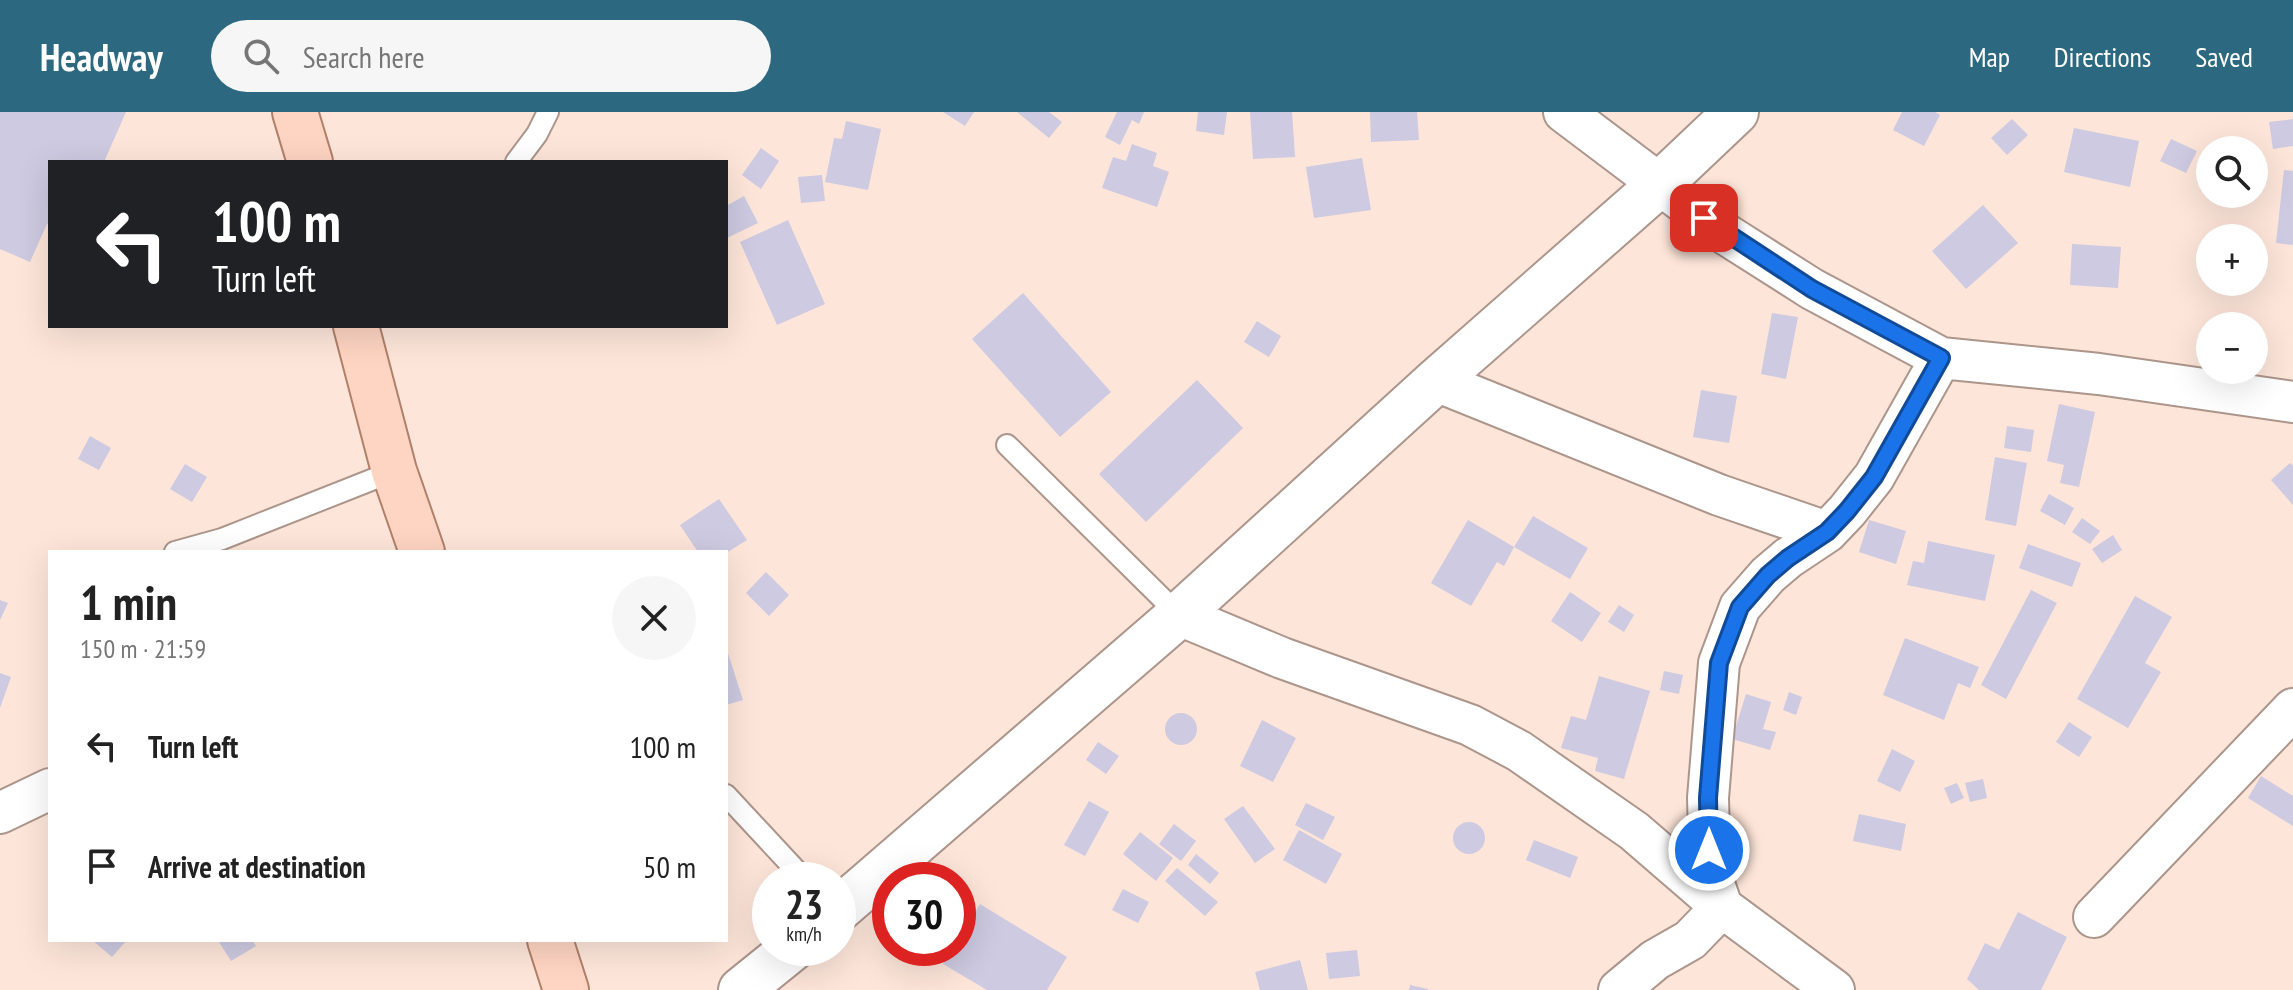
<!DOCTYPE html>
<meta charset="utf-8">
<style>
:root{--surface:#fff;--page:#f6f6f6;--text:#222;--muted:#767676;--accent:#2c6980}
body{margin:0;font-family:"PT Sans Narrow",sans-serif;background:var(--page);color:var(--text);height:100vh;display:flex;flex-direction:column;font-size:30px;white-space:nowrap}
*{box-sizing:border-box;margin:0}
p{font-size:26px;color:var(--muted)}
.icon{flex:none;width:44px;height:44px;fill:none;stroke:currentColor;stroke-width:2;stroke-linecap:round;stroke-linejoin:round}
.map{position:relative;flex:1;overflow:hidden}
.panel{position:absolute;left:48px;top:438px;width:680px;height:392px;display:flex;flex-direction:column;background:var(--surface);border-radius:0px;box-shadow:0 8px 32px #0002}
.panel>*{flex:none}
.banner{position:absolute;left:48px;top:48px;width:680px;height:168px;border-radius:0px;box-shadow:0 8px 32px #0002;background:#202124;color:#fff;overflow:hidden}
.tools{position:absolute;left:2196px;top:24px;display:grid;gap:16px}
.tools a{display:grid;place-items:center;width:72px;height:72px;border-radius:50%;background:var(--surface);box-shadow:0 8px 32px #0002;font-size:40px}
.speed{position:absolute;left:752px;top:750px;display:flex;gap:16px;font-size:40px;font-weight:700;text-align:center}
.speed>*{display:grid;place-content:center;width:104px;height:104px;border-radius:50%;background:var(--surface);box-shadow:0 8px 32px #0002;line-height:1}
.speed small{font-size:20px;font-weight:400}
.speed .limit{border:12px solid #d22;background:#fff;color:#111}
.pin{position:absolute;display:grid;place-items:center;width:68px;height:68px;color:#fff;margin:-34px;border-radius:16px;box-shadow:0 4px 12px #0006}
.me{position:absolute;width:88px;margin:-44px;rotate:0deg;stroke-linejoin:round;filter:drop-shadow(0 0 6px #0008)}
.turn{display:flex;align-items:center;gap:28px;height:168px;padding:0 32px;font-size:36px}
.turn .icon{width:104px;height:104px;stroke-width:2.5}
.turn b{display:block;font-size:56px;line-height:68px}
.round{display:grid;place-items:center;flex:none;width:84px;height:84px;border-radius:42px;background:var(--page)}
.head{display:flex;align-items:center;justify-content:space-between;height:136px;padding:0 32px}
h1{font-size:48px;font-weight:700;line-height:60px}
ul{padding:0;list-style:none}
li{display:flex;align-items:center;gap:24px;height:120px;padding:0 32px}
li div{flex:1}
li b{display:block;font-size:30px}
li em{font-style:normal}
header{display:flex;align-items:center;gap:48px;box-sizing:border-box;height:112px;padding:0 40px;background:var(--accent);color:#fff}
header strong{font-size:38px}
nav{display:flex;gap:44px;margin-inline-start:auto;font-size:28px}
.search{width:560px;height:72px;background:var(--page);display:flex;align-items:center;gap:20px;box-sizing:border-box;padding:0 28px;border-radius:44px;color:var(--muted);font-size:30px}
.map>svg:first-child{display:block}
</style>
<header>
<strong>Headway</strong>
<div class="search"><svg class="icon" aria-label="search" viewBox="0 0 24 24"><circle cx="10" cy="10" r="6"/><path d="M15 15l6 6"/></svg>Search here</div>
<nav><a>Map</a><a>Directions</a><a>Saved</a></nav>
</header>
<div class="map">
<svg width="2293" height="878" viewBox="0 0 2293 878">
<rect width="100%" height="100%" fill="#fde5d9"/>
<!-- building -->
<path fill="#cdcae1" d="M0 0H126L104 50H50V113L47 112 30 150 0 137Z
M943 0H974L965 14Z
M1017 0H1049L1062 10 1049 26Z
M1117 0H1144L1139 12 1132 8 1120 33 1105 25Z
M1198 0H1227L1224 23 1196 19Z
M1250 0H1292L1295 45 1253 47Z
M1370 0H1417L1419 28 1371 30Z
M1902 0H1935L1940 3 1924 34 1893 18Z
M2012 7 2028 23 2007 43 1991 26Z
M2293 7V34L2273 37 2269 10Z
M846 9 881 17 868 78 825 70 834 26 842 27Z
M2074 16 2139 29 2130 75 2064 60Z
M2171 27 2197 39 2186 61 2160 49Z
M1132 32 1157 41 1153 54 1169 60 1157 95 1102 76 1113 45 1126 49Z
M761 36 779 49 761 77 742 63Z
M1362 46 1371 98 1314 106 1306 55Z
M2284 58 2293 59V133L2276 131Z
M822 63 825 89 801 91 798 65Z
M744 84 758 111 727 126 726 94Z
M1983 93 2018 131 1966 177 1932 139Z
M788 108 825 192 777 213 740 130Z
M2072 132 2121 135 2118 176 2070 173Z
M1023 181 1111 280 1060 325 972 227Z
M1772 201 1798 205 1786 267 1761 262Z
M1257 209 1281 224 1269 245 1244 230Z
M1197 268 1243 316 1146 410 1099 362Z
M1701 278 1737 284 1729 331 1693 325Z
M2059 292 2095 300 2079 375 2060 371 2064 353 2047 349Z
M2007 314 2034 318 2031 340 2004 336Z
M90 324 111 336 99 358 78 347Z
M1995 345 2027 351 2016 414 1985 408Z
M2290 351 2293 354V393L2271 368Z
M185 352 207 365 192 390 170 377Z
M2049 382 2074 396 2065 413 2040 399Z
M719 387 747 428 726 441 698 440 680 413Z
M1533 404 1588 436 1570 467 1514 435Z
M2082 406 2100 419 2090 432 2072 420Z
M1468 408 1514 435 1504 454 1497 450 1471 494 1431 471Z
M1869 408 1906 419 1896 452 1859 440Z
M2113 423 2122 438 2102 451 2092 437Z
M1928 429 1995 443 1985 489 1907 473 1913 449 1924 451Z
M2028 432 2081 451 2072 475 2019 456Z
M766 460 789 483 769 504 746 481Z
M2031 478 2057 491 2006 587 1981 573Z
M1570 480 1601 501 1582 530 1551 509Z
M2135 484 2172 505 2145 551 2161 560 2128 616 2077 587Z
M0 488 8 491 0 508Z
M1619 493 1634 503 1624 520 1608 510Z
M1905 526 1979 555 1970 576 1958 571 1944 608 1883 583Z
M726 535 743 588 726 593Z
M1664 559 1683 563 1679 582 1660 578Z
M0 561 11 565 0 596Z
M1599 564 1650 579 1624 667 1595 659 1598 646 1561 636 1571 604 1586 608Z
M1789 580 1802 585 1796 603 1783 598Z
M1746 582 1771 590 1763 617 1776 620 1770 638 1732 627Z
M1165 617a16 16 0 1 1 32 0a16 16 0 1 1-32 0Z
M1262 608 1296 626 1273 670 1240 654Z
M2069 610 2092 625 2079 645 2056 630Z
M1098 630 1119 644 1106 662 1086 648Z
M1892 637 1915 649 1900 680 1877 669Z
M2261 664 2293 684V714L2248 686Z
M1983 667 1987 686 1970 690 1965 671Z
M1957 671 1964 686 1951 692 1944 676Z
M1089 689 1109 700 1085 744 1064 733Z
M1306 691 1335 705 1323 728 1295 713Z
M1243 694 1275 737 1255 751 1224 707Z
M1859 702 1906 712 1901 739 1853 729Z
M1453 726a16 16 0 1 1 32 0a16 16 0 1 1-32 0Z
M1174 712 1196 729 1181 749 1159 732Z
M1299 718 1342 742 1326 772 1283 748Z
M1140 720 1173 746 1156 769 1123 742Z
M1534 728 1578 745 1570 766 1526 748Z
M1196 742 1219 761 1210 772 1188 753Z
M1177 756 1218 790 1205 804 1165 769Z
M1123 777 1149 790 1138 811 1112 798Z
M980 792 1067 845 1047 878H987L943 852 953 836H958V828Z
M2018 800 2067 825 2041 878H1979L1967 867 1985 831 1999 838Z
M92 828H127L112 845Z
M223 828H252L256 834 231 849 219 830Z
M1357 838 1360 864 1329 867 1326 841Z
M1300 848 1308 878H1260L1255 860Z
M1410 873 1428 877V878H1409Z"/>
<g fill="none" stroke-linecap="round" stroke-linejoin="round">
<defs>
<path id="service" d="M516 50 537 22 548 0
M1007 333 1179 503
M175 440 222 427 394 359
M726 683 805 768"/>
<path id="minor" d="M1564 0 1727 123 1812 177 1941 246 2099 262 2293 290
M1436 269 1719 383 1827 420
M1179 503 1282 546 1470 613 1519 639 1634 719 1722 795 1834 878
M0 701 50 677
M1722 795 1710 760 1708 686 1719 551 1740 495 1768 463 1788 446 1827 420 1847 399 1874 365 1941 246
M2094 805 2293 597
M1619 878 1655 848 1690 828 1722 795"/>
<path id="tertiary" d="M838 798 1179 503 1436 269 1660 72 1736 0
M741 878 793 836"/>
<path id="primary" d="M295 0 310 50
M356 214 394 359 422 440
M550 828 566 878"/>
</defs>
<!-- service casing -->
<use href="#service" stroke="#ac958b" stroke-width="24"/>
<!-- minor casing -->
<use href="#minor" stroke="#ac958b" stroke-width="44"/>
<!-- tertiary casing -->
<use href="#tertiary" stroke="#ac958b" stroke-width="48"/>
<!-- primary casing -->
<use href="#primary" stroke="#b0806b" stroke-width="48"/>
<!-- service -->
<use href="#service" stroke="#fff" stroke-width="20"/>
<!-- minor -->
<use href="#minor" stroke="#fff" stroke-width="40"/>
<!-- tertiary -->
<use href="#tertiary" stroke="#fff" stroke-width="44"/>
<!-- primary -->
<use href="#primary" stroke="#fed4c2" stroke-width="44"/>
</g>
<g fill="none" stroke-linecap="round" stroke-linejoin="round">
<defs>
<path id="route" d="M1704 106 1812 177 1941 246 1874 365 1847 399 1827 420 1788 446 1768 463 1740 495 1719 551 1708 686 1709 738"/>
</defs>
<!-- route casing -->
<use href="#route" stroke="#114b97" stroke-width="20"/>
<!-- route -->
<use href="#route" stroke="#1a73e8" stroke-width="14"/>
</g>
</svg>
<div class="tools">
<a><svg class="icon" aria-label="search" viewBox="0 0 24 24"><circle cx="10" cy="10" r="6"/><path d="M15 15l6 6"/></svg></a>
<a>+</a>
<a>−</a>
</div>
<div class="speed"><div>23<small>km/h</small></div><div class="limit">30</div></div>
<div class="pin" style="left:1704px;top:106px;background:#d93025"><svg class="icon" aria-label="arrive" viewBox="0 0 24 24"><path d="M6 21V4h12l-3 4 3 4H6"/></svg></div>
<svg class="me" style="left:1709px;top:738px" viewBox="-20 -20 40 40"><circle r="17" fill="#1a73e8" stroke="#fff" stroke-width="3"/><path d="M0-11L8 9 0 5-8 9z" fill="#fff"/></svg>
<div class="banner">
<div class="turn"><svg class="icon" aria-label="left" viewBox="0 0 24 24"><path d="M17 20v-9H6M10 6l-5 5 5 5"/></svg><div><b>100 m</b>Turn left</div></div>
</div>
<section class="panel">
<div class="head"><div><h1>1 min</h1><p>150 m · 21:59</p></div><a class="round"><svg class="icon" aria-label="close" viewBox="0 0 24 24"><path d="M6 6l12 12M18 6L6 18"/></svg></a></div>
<ul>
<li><svg class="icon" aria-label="left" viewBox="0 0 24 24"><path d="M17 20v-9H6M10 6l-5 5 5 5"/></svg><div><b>Turn left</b></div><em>100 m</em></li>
<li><svg class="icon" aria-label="arrive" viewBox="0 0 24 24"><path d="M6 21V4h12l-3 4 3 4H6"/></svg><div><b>Arrive at destination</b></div><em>50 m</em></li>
</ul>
</section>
</div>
